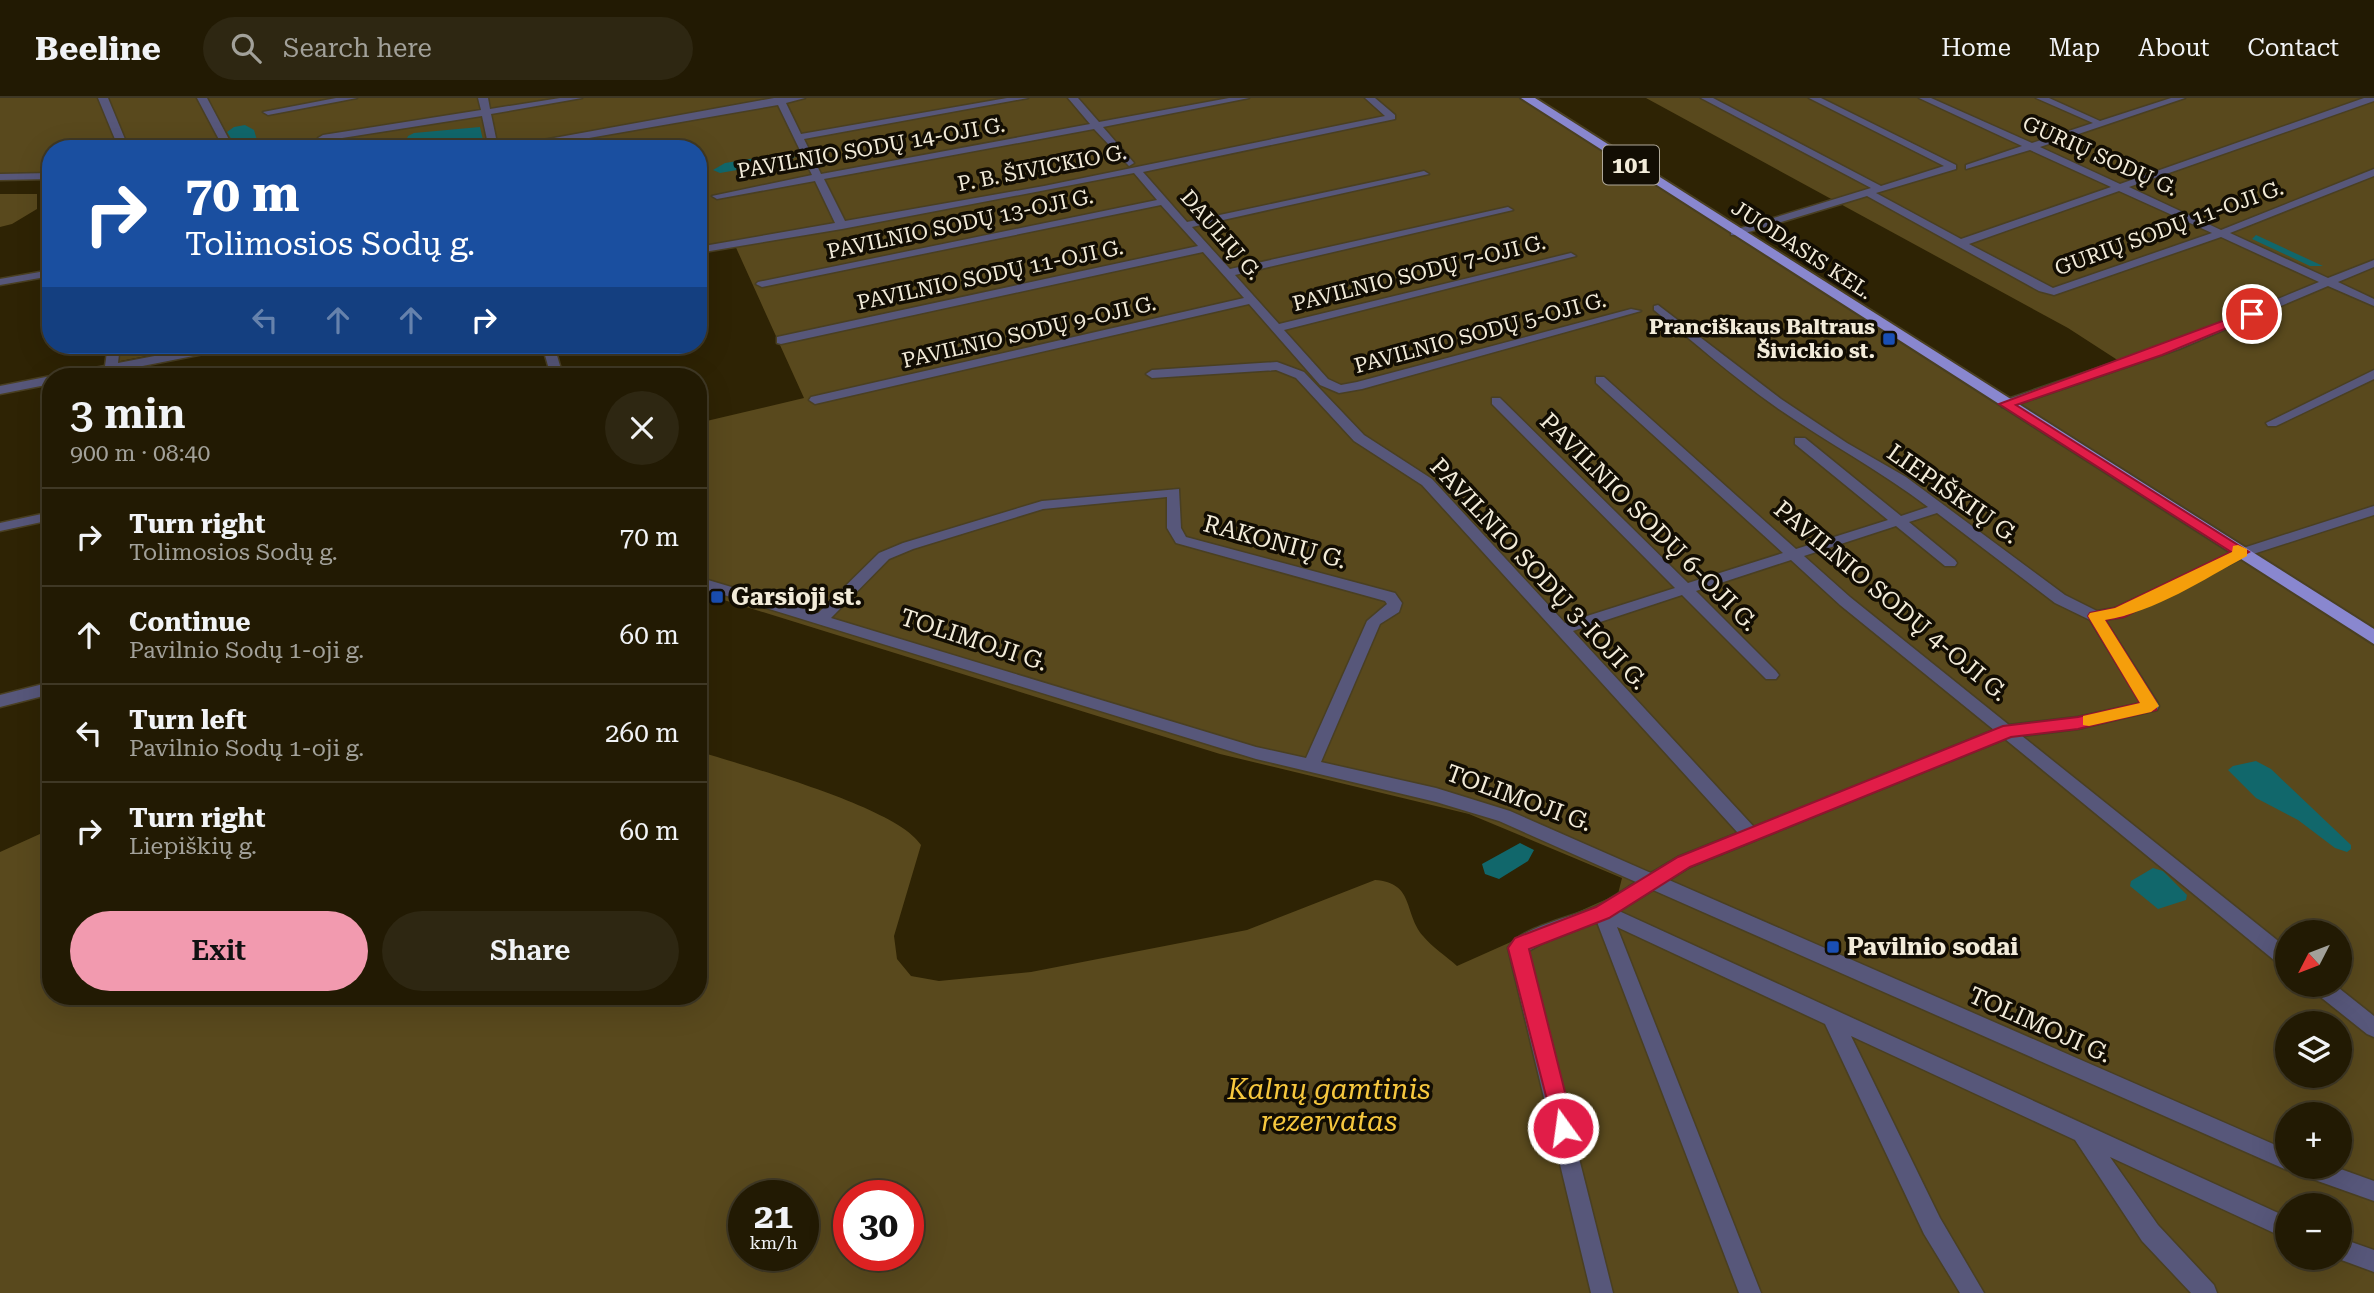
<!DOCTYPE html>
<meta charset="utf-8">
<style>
:root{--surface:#221a03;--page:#2e2712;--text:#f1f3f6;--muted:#a2a19a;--line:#3f3825;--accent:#f29aaf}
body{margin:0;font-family:"Roboto Serif",serif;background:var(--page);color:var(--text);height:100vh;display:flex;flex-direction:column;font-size:26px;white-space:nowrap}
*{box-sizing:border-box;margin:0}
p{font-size:23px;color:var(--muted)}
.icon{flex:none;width:38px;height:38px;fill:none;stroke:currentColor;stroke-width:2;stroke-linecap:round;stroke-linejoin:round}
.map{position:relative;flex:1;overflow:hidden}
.drawer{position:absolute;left:42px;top:270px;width:665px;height:637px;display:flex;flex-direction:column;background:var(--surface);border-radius:28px;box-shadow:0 7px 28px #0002,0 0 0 2px var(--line)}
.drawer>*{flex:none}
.top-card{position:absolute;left:42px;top:42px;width:665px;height:214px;border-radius:28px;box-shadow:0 7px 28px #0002,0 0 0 2px var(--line);background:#1a4fa0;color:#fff;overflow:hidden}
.needle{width:46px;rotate:228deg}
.controls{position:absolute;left:2275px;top:822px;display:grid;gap:14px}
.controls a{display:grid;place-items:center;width:77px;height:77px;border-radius:50%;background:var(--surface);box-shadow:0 7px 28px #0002,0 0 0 2px var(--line);font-size:35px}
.speed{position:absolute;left:728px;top:1082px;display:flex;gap:14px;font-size:35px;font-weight:700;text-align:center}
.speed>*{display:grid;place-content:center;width:91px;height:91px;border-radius:50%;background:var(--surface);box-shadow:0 7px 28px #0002,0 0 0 2px var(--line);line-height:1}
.speed small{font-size:18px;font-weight:400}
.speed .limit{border:10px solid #d22;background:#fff;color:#111}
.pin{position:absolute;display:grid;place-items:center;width:60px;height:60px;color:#fff;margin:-30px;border:4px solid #fff;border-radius:50%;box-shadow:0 2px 7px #0007}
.me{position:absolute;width:77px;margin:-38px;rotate:346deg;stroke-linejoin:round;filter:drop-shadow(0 0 5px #0008)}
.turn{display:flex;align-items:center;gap:24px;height:147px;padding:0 28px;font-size:32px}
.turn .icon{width:91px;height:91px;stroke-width:2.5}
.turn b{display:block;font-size:49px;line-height:60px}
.lanes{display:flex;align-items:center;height:66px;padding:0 28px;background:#0003;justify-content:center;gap:35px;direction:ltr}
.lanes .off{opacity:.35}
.round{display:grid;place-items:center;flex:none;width:74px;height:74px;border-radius:37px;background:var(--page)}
.head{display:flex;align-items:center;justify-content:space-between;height:119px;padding:0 28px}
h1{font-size:42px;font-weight:600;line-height:52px}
.primary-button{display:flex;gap:14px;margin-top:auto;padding:14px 28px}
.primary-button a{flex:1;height:80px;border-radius:42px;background:var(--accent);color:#111;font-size:28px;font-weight:600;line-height:80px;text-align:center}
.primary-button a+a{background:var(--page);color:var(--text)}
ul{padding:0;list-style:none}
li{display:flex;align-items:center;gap:21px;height:98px;padding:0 28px;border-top:2px solid var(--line)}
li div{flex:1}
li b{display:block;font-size:26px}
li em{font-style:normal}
header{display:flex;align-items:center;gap:42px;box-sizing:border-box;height:98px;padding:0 35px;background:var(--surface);border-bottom:2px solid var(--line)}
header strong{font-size:33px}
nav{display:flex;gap:38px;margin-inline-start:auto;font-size:24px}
.search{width:490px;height:63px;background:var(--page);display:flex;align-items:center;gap:18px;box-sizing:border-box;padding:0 24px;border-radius:38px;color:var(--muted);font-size:26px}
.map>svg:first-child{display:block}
</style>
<header>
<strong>Beeline</strong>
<div class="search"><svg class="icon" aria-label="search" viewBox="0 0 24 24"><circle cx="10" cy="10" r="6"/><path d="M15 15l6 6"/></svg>Search here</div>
<nav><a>Home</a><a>Map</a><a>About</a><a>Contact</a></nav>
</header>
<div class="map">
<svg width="2374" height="1195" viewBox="0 0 2374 1195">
<rect width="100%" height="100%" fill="#2e2304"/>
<!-- green -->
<path fill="#59491d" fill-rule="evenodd" d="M0 0H1520L2374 546V1195H0V754L51 731V898H698V653C747 669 897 709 921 747L894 838 897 861 911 878 939 883 1031 874 1247 832 1375 782C1415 785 1403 814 1423 838 1432 849 1446 858 1457 868L1618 796 1622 780 1469 716 1220 656 698 494V325L804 300 733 143 698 150V51H51V80L0 82ZM2287 835H2340V887H2287ZM2287 926H2340V978H2287ZM2287 1017H2340V1069H2287ZM744 1097H803V1157H744ZM849 1097H908V1157H849ZM2287 1108H2340V1160H2287Z
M1646 0H2374V534L2008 302 2119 263 2068 230Z
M0 96H37V111L12 126 0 129Z
M108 247H203L105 266Z"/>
<!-- water -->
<path fill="#11676b" d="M245 27 254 32 259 49 237 50 227 34 234 29Z
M480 29 483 42C468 49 421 52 405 45L408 38 414 35Z
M787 55 795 59 789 63 720 75 713 72 725 65Z
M2256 137 2323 168H2310L2252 141Z
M2256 663 2271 671 2351 747V751L2347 754 2335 750 2298 722 2256 700 2228 672 2233 668Z
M1520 745 1534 752 1528 763 1499 781 1485 776 1482 766Z
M2153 770 2163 773 2187 797 2186 802 2158 811 2130 788 2131 783Z"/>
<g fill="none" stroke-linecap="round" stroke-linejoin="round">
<defs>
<path id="minor" d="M98 0H108L129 51H119Z
M197 0H207L234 51H224Z
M336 0H357L268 17 263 14Z
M478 0H488L490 11 560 0H582L491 16 497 45 543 42 774 0H805L786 5 801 36 1007 0H1028L804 41 821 76 1090 26 1068 0H1078L1099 24 1229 0H1249L1103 29 1134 65 1129 68 1094 31 824 81 845 123 1044 88 1385 18 1365 0H1375L1395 17V21L1143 74 1187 124 1424 73 1429 76 1192 129 1230 171 1508 109 1513 112 1235 177 1279 226 1571 155 1576 158 1284 232 1328 281 1341 287 1357 284 1631 211 1641 213 1362 291 1339 295 1320 287 1249 206 815 306 809 302 811 299 1244 200 1203 154 781 246 777 245V239L1198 148 1161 107 762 189 756 186 758 184 1157 102 1134 75 842 131 698 155V149L835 125 815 83 717 101 712 98 812 77 778 7 543 48 489 51 482 18 323 43 318 40 323 37 481 12Z
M1701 0H1713L1881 88 1944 68 1809 0H1821L1956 67V71L1876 95 1961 141 2111 89 2030 52 1966 71V67L2022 48 1919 0H1931L2032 45 2093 25 2036 0H2049L2100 23 2171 0H2185L2040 49 2120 86 2364 0H2374V3L2129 89 2221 132 2374 71V78L2230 135 2328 180 2374 162V169L2338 184 2374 201V208L2328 188 2179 251 2010 309H2002V303L2171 245 2319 184 2221 139 2054 197 2039 193 1867 98 1739 137H1731V133L1871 90ZM2119 93 2212 135 2053 190 1969 146Z
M51 75V81L0 82V76Z
M51 172V178L0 187V181Z
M1658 207 1781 301 1847 345 1906 379 2065 497 2097 513 2115 510 2237 452 2374 408V417L2247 458 2123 519 2105 522 2157 604 2159 608 2157 612 2078 631 2022 638 2287 850V869L2280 867 2005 641 1690 769 1669 782 2287 1052V1069H2294L2287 1072 2280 1069 1653 792 1619 813 2287 1119V1141L2110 1059 2158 1127 2214 1187 2217 1195H2191L2142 1143 2075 1042 1851 938 1940 1120 1984 1195H1960L1924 1136 1825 926 1617 829 1761 1195H1739L1597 824 1543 845 1527 854 1613 1195H1591L1508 850C1517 831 1573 818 1593 810 1608 803 1622 793 1636 784L1499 723 1436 704 1256 661 698 489V479L818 515 879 455 903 445 1042 403 1179 391 1181 430 1186 439 1395 495 1402 505 1399 514 1380 526 1321 664 1436 690 1510 713 1651 775 1678 759 1738 735 1422 387 1354 343 1296 280 1276 272 1152 280 1146 276 1152 272 1277 264 1304 274 1364 337 1432 381 1565 525 1675 490 1492 306V300H1500L1688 485 1783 455 1596 285V279H1604L1796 451 1888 422 1795 346V340H1805L1901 418 1928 409C1880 372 1826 344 1776 309 1734 280 1694 244 1654 212V208ZM1167 399V430L1176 445 1385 503 1387 506 1367 523 1306 660 1256 649 831 520 889 461 913 451 1043 411ZM1937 415 2055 505 2090 522 2141 605 2078 619 2009 627 1850 499 1804 458 1896 428 1945 468H1955L1957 465 1955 462 1909 424ZM1791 462 1840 507 1994 632 1754 729 1573 533 1682 497 1766 581H1776L1779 577 1776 573 1696 493Z
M108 247H120L118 265 212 247H235L229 251 117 273 116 278H104V275L66 278 68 275 105 268Z
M542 247H554L563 278H551Z
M2374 272V281L2276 328H2268L2266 325Z
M51 278V286L0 296V288Z
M51 414V422L0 433V425Z
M51 584V596L0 609V597Z
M2311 887H2335L2374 918V939L2367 936 2313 893Z
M2295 1069H2335L2374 1083V1103L2298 1076Z
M2340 1140 2374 1152V1174L2336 1160H2340Z"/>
<path id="major" d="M1521 0H1535L2374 531V546Z"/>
</defs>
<!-- minor casing -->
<use href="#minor" stroke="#493f22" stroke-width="3"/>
<!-- major casing -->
<use href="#major" stroke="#493f22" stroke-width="4"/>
<!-- minor -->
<use href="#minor" fill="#57577a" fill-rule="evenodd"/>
<!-- major -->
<use href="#major" fill="#8987cf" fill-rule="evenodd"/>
</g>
<!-- route -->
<path fill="#e11d48" stroke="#92132f" stroke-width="2" d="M2252 212 2258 216 2256 218 2162 257 2016 307 2249 454 2124 519 2105 522 2156 604V612L2078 631 2011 639 1690 769 1609 820 1529 851 1574 1030 1571 1037 1563 1040 1556 1037 1508 850 1515 840 1596 809 1678 759 2003 628 2078 619 2140 605 2088 518 2090 515 2115 510 2231 454 1999 306Z"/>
<!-- slow -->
<path fill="#f59e0b" d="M2238 447 2247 451V458C2204 481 2155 514 2105 522L2159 608 2151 614 2089 628 2083 627V618L2140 605 2088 518 2090 515 2115 510 2232 454 2233 448Z"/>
<!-- markers -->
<g fill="#1a4fb4" stroke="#120d03" stroke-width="2.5">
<rect x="1882" y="234" width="14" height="14" rx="3.5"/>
<rect x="710" y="492" width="14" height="14" rx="3.5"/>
<rect x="1826" y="842" width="14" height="14" rx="3.5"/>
</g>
<g text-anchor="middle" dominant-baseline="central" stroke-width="7" stroke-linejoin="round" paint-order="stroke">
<!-- far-street labels -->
<g font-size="21" fill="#f2ebd9" stroke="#120d03">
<text transform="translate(871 50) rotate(-10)">PAVILNIO SODŲ 14-OJI G.</text>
<text transform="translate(2100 58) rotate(24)">GURIŲ SODŲ G.</text>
<text transform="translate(1042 70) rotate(-11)">P. B. ŠIVICKIO G.</text>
<text transform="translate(960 126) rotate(-12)">PAVILNIO SODŲ 13-OJI G.</text>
<text transform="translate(2169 130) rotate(-20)">GURIŲ SODŲ 11-OJI G.</text>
<text transform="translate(1221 137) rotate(49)">DAULIŲ G.</text>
<text transform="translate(1802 152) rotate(33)">JUODASIS KEL.</text>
<text transform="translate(1419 175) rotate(-14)">PAVILNIO SODŲ 7-OJI G.</text>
<text transform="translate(990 177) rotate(-12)">PAVILNIO SODŲ 11-OJI G.</text>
<text transform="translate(1029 234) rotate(-13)">PAVILNIO SODŲ 9-OJI G.</text>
<text transform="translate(1480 235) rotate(-15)">PAVILNIO SODŲ 5-OJI G.</text>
</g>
<!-- far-poi labels -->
<g font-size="21" font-weight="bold" fill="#f2ebd9" stroke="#120d03" text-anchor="end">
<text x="1875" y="229">Pranciškaus Baltraus<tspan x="1875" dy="24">Šivickio st.</tspan></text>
</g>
<!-- shield labels -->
<rect fill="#120d03" stroke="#afa899" stroke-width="2" x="1603" y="47.5" width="56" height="39" rx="5"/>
<g font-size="23" font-weight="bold" fill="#f2ebd9">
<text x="1631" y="67">101</text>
</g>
<!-- street labels -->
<g font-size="24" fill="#f2ebd9" stroke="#120d03">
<text transform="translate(1953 396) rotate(35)">LIEPIŠKIŲ G.</text>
<text transform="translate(1649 424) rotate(45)">PAVILNIO SODŲ 6-OJI G.</text>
<text transform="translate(1275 444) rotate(15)">RAKONIŲ G.</text>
<text transform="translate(1539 476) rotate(47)">PAVILNIO SODŲ 3-IOJI G.</text>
<text transform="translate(1891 503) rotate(40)">PAVILNIO SODŲ 4-OJI G.</text>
<text transform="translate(974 542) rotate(18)">TOLIMOJI G.</text>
<text transform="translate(1519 700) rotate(20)">TOLIMOJI G.</text>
<text transform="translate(2040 927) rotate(24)">TOLIMOJI G.</text>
</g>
<!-- poi labels -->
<g font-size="24" font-weight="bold" fill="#f2ebd9" stroke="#120d03" text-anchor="start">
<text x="731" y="499">Garsioji st.</text>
<text x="1847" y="849">Pavilnio sodai</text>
</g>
<!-- near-park labels -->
<g font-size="28" font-style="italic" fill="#f7c83e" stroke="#120d03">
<text x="1329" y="991">Kalnų gamtinis<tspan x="1329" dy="32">rezervatas</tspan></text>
</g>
</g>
</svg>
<div class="controls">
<a><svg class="needle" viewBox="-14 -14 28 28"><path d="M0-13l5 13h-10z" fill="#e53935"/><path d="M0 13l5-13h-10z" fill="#a2a19a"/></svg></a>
<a><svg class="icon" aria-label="layers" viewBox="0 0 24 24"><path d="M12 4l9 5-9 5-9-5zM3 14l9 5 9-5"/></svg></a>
<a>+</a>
<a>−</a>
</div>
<div class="speed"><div>21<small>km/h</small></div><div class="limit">30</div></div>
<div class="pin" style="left:2252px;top:216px;background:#d93025"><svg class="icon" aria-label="arrive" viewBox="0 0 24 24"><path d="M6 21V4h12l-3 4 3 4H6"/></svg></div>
<svg class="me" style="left:1563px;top:1030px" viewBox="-20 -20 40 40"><circle r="17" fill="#e11d48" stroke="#fff" stroke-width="3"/><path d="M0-11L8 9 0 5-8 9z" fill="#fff"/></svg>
<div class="top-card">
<div class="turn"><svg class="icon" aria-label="right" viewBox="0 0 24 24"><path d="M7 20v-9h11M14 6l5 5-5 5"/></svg><div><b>70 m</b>Tolimosios Sodų g.</div></div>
<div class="lanes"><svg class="icon off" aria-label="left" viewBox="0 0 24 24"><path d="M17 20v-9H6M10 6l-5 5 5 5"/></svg><svg class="icon off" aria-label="ahead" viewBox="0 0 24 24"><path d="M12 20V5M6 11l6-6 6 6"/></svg><svg class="icon off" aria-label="ahead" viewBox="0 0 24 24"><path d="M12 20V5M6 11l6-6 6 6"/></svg><svg class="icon" aria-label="right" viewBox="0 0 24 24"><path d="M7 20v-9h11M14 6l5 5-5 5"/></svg></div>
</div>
<section class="drawer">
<div class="head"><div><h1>3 min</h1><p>900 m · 08:40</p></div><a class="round"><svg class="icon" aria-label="close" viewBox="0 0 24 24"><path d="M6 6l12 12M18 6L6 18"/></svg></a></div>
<ul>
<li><svg class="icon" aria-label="right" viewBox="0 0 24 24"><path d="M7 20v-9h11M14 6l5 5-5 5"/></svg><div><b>Turn right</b><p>Tolimosios Sodų g.</p></div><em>70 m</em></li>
<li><svg class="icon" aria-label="ahead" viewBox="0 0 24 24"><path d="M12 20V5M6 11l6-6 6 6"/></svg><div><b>Continue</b><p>Pavilnio Sodų 1-oji g.</p></div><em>60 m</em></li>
<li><svg class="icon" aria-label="left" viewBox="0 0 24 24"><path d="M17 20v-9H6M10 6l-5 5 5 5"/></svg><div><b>Turn left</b><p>Pavilnio Sodų 1-oji g.</p></div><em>260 m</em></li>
<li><svg class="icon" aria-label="right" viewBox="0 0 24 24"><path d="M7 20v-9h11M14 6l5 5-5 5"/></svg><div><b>Turn right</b><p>Liepiškių g.</p></div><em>60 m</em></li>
</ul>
<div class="primary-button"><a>Exit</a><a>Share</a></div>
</section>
</div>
